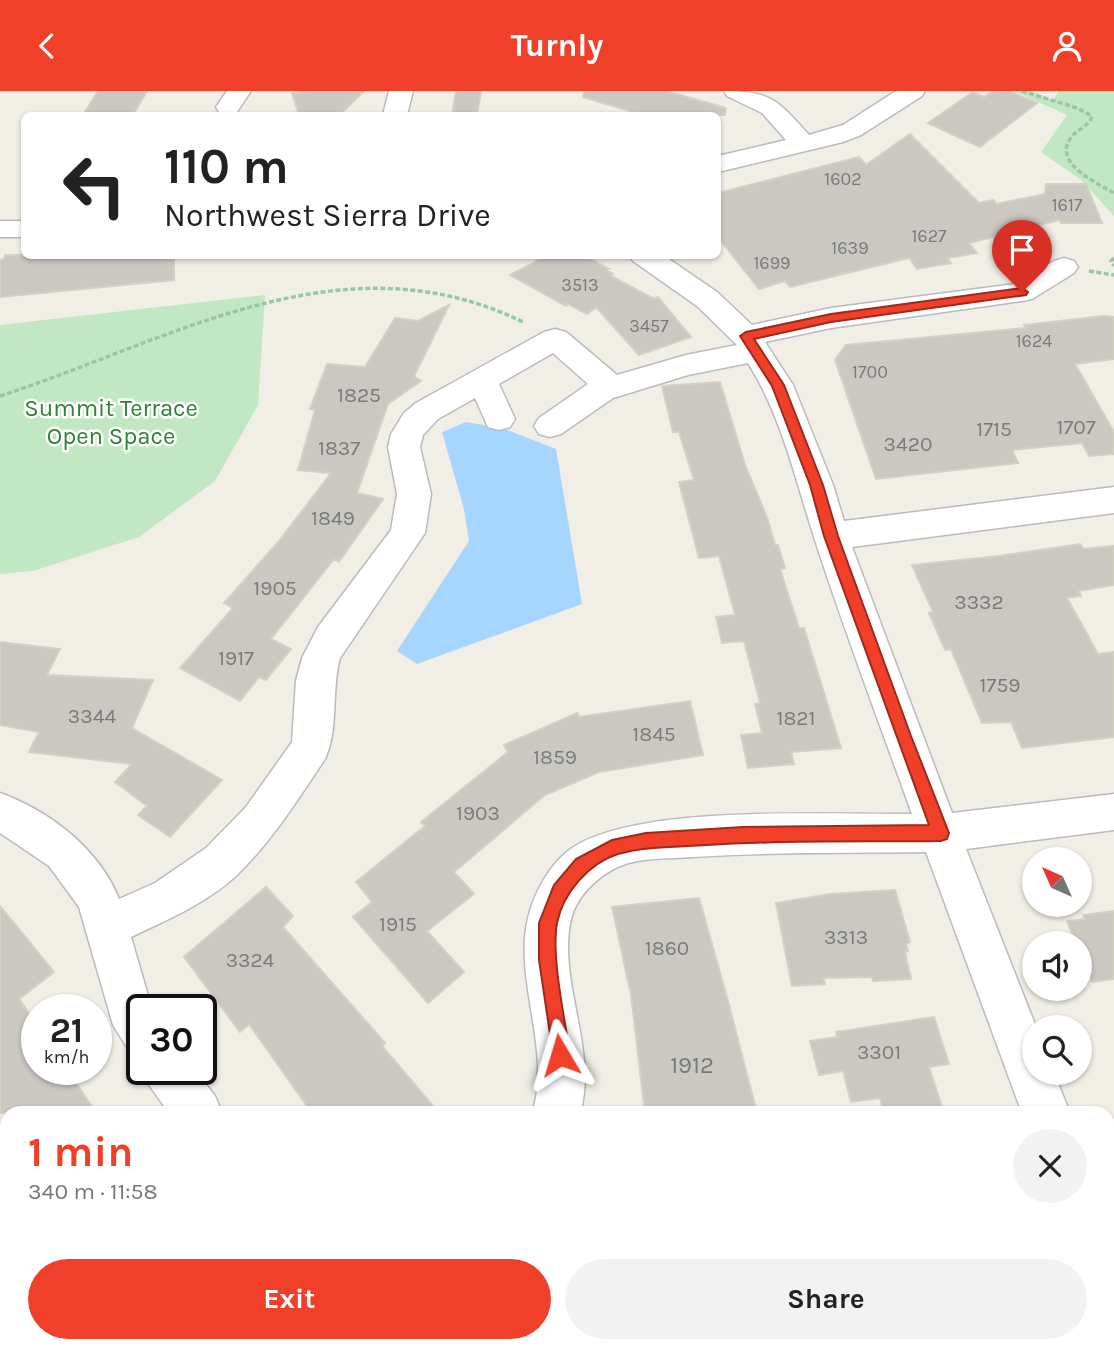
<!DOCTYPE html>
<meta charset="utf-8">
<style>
:root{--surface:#fff;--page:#f2f2f2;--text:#222;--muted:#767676;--accent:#f1402a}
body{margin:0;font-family:Karla,sans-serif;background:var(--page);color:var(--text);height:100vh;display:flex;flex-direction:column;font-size:26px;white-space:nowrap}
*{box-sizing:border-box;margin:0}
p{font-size:23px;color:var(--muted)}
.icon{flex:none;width:38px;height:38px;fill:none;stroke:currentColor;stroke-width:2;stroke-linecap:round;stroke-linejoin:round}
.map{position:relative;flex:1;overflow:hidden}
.details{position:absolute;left:0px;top:1015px;width:1115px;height:247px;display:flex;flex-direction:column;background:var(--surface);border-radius:21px 21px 0 0;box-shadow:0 2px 5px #0004}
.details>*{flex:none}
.banner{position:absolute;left:21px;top:21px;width:700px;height:147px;border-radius:10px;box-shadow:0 2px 5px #0004;background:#fff;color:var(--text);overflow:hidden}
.needle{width:46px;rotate:315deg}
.tools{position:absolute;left:1022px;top:756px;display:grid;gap:14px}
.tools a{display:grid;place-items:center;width:70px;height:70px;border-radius:50%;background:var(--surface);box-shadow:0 2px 5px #0004;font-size:35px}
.speed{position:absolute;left:21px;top:903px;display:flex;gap:14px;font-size:35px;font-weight:700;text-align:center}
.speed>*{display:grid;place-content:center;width:91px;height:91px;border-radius:50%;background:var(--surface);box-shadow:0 2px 5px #0004;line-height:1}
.speed small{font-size:18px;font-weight:400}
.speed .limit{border:4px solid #111;border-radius:10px;background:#fff;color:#111}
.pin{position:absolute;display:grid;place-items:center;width:60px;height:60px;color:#fff;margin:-72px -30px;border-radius:50% 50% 50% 0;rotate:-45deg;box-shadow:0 0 7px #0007}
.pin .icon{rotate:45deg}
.me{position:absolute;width:77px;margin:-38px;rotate:353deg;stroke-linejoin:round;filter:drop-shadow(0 0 5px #0008)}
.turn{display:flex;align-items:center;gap:24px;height:147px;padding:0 28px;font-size:32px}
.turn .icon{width:91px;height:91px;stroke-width:2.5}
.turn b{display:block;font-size:49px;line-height:60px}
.round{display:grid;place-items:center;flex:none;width:74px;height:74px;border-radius:37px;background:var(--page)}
.head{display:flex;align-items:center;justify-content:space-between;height:119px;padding:0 28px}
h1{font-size:42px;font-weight:700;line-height:52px;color:var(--accent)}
.action{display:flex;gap:14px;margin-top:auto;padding:14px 28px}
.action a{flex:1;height:80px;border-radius:42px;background:var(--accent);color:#fff;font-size:28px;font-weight:700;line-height:80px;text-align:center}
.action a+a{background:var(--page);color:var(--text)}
header{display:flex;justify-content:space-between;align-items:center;height:91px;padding:0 28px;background:var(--accent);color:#fff;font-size:32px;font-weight:700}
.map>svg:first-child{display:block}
</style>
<header><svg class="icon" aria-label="back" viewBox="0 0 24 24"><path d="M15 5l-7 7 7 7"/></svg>Turnly<svg class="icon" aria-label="person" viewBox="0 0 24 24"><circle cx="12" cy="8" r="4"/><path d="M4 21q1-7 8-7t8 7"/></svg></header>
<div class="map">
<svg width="1114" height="1261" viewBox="0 0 1114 1261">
<rect width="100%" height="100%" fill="#f0eee5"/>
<!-- green -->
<path fill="#c1e8c2" d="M1014 0H1031L1053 9 1059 0H1114V125L1080 88 1041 61 1067 24Z
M265 204 258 314 215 390 139 446 33 480 0 483V234Z"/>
<!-- water -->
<path fill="#a6d6ff" d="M466 331 502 337 556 358 582 513 417 573 397 560 469 450 464 418 442 341Z"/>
<!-- building -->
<path fill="#cbc8c2" stroke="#d5d0c3" stroke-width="2" d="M98 0H147L133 24H83Z
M308 0H364L340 24H299L292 2Z
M456 0H481L477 24H452Z
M584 0H666L726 17 725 24H643L583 6Z
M993 0H1009L1037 12 980 56 928 32 973 1 984 6Z
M910 43 979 112 993 109 997 113 1045 103 1046 93H1086L1102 132H1061L1059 129 969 152 977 162 947 167 951 172 917 178 909 167 790 196 785 190 759 198 718 146V102L859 66 866 74Z
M5 164H174V189L0 206V169L4 168Z
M548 164H583L609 178 607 179 613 183 611 185 654 208 658 206 691 246 639 264 596 216 587 223 568 213 566 215 510 184Z
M449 214 414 285 421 290 388 313 357 402 383 408 339 471 334 468 271 548 291 558 266 589 259 586 240 610 180 577 233 517 224 512 279 450 331 382 298 379 315 319 310 318 327 273 365 276 395 227 418 230Z
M1103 225 1114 226V268L1075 273 1114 341V363L1089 365 1082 352 1012 359 1018 372 876 388 835 269 846 254 1026 237 1024 234Z
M720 291 745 374 768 429 775 454H778L785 477 780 478 799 537H804L841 657 791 661 794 673 748 677 741 644 762 642 755 613 760 612 744 550 722 552 716 526 735 524 719 465 699 467 679 391 694 389 679 341H673L662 295Z
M1080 453 1083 458 1114 455V494L1079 500 1081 505 1067 507 1098 563 1114 561V646L1022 657 1011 631 982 632 951 558 945 559 929 522 933 521 912 474 999 465Z
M0 551 60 558 47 584 153 589 132 637 222 689 170 746 138 724 147 715 115 691 132 673 29 661 39 641 0 634Z
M690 610 703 664 599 681 545 704 454 781 474 803 427 840 464 881 428 912 353 826 372 811 356 791 425 735 421 731 508 661 504 654 577 622 579 626Z
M266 796 293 825 283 836 385 952 382 955 439 1022H312L249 933 240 941 184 866Z
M895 799 910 851 906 853 908 860 905 861 911 888 873 890 872 886 823 887 825 893 792 895 776 812 830 803Z
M699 807 728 910 757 1022H645L631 904 612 816Z
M0 815 54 881 19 908 37 934V978H67L96 1022H0Z
M1114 820V888L1092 891 1080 860V852H1076L1067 830 1085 828 1083 824Z
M934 926 949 973 929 976 944 1022H884L880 1007 851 1011 843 980 819 984 810 950 837 946 836 941Z"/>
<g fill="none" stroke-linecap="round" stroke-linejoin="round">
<defs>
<path id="minor" d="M227 0H251L237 21 228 23 219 21 216 16Z
M389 0H413L407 24H383Z
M724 0C772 0 778 10 809 44L843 34 896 0H925L922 5 861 44 843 51 718 81V65L786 49 762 22 727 5Z
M0 130H24V146H0Z
M629 164H663L717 201 752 234 831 217 1015 193 1054 170 1064 167 1074 170 1078 176 1074 182 1032 208 1022 210 831 237 765 251 793 294 833 394 844 430 1114 396V422L852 456 952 722 1114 703V739L966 758 1036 936 1034 982H1054L1070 1022H1022L926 761C849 762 771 761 693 766 670 768 642 766 620 775 597 785 574 807 570 833 559 894 598 961 580 1022H532C552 962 515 892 527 832 532 806 547 777 568 760 631 712 830 724 912 723 879 631 844 539 814 446 795 387 781 324 748 272L688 284 613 307 561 343 550 346 539 343 534 335 539 327 588 293 553 262 499 293 515 328 510 336 499 339 488 336 475 307 438 328 423 344 420 356 431 403 425 442 340 567C331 599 339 638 325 668 298 708 272 750 237 784 207 812 167 829 131 846L149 908 155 919H142V962L126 955 113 934 79 816 49 775 0 742V702C50 720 99 758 119 808L155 792 206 757 246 716 292 651 296 590 302 567 318 536 391 439 397 403 388 356 391 343 404 322 416 312 544 241 555 238 566 241 617 284 686 264 737 254 697 215 633 170Z
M142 978H194L215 1005 222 1022H169L149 994Z
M1108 1112 1114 1114V1173L1108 1171Z
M345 1255H401L399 1261H343Z"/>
</defs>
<!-- minor casing -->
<use href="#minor" stroke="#b8bbc0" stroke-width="3"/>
<!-- path -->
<path stroke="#98c7a8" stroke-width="3.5" stroke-dasharray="5 2.5" stroke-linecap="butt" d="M1022 0 1077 17 1092 25C1090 34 1080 37 1073 44 1049 71 1096 91 1114 102
M1114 167 1111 170 1114 175
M1089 180 1114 184
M0 305C172 249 344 142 525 232"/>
<!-- minor -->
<use href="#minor" fill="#fff" fill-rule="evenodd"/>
</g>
<!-- route -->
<path fill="#f1402a" stroke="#9d2a1b" stroke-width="2" d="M1022 197 1028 201 1026 204 831 231 754 248 784 294 823 394 838 445 911 645 949 742 947 748 941 750C863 751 785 749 707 754 678 756 646 755 618 763 589 772 563 802 557 832 551 866 565 928 570 964L567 970 560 973 554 970 539 869V832L554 794 576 768 612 749 646 742 743 736 929 734 824 445 810 394 772 295 740 245 746 241 831 223Z"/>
<g text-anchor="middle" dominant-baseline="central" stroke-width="5" stroke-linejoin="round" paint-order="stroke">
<!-- far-number labels -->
<g font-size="18" fill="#787b7d">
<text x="843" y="88">1602</text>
<text x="1067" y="114">1617</text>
<text x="929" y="145">1627</text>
<text x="850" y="157">1639</text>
<text x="772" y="172">1699</text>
<text x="580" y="194">3513</text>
<text x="649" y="235">3457</text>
<text x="1034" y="250">1624</text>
<text x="870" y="281">1700</text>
</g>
<!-- number labels -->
<g font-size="21" fill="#787b7d">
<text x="359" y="304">1825</text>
<text x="1076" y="336">1707</text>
<text x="994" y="338">1715</text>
<text x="908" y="353">3420</text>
<text x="339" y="357">1837</text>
<text x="333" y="427">1849</text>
<text x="275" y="497">1905</text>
<text x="979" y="511">3332</text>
<text x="236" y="567">1917</text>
<text x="1000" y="594">1759</text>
<text x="92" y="625">3344</text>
<text x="796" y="627">1821</text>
<text x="654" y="643">1845</text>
<text x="555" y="666">1859</text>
<text x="478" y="722">1903</text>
<text x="398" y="833">1915</text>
<text x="846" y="846">3313</text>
<text x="667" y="857">1860</text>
<text x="250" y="869">3324</text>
<text x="879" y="961">3301</text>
</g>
<!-- park labels -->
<g font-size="24" fill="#308237" stroke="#fff">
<text x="111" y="317">Summit Terrace<tspan x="111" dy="28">Open Space</tspan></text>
</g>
<!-- near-number labels -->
<g font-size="24" fill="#787b7d">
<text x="692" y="974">1912</text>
</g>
</g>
</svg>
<div class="tools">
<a><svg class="needle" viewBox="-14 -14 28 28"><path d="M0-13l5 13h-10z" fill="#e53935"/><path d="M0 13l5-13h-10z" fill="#767676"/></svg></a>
<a><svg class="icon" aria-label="sound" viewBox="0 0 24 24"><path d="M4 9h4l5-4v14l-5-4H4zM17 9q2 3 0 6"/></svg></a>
<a><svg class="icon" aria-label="search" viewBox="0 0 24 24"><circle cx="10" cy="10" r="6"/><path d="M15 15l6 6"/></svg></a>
</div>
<div class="speed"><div>21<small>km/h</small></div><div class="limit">30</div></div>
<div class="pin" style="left:1022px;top:201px;background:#d93025"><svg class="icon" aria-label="arrive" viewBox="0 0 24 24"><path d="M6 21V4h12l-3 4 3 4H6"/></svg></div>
<svg class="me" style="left:560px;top:964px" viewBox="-20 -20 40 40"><path d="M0-17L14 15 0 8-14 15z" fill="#f1402a" stroke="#fff" stroke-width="4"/></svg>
<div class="banner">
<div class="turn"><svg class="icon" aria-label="left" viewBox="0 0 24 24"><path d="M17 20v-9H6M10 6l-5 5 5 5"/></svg><div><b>110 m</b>Northwest Sierra Drive</div></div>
</div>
<section class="details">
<div class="head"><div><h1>1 min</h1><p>340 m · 11:58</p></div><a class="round"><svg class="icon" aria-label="close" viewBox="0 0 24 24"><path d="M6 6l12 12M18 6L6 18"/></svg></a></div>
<div class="action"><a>Exit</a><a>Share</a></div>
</section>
</div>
